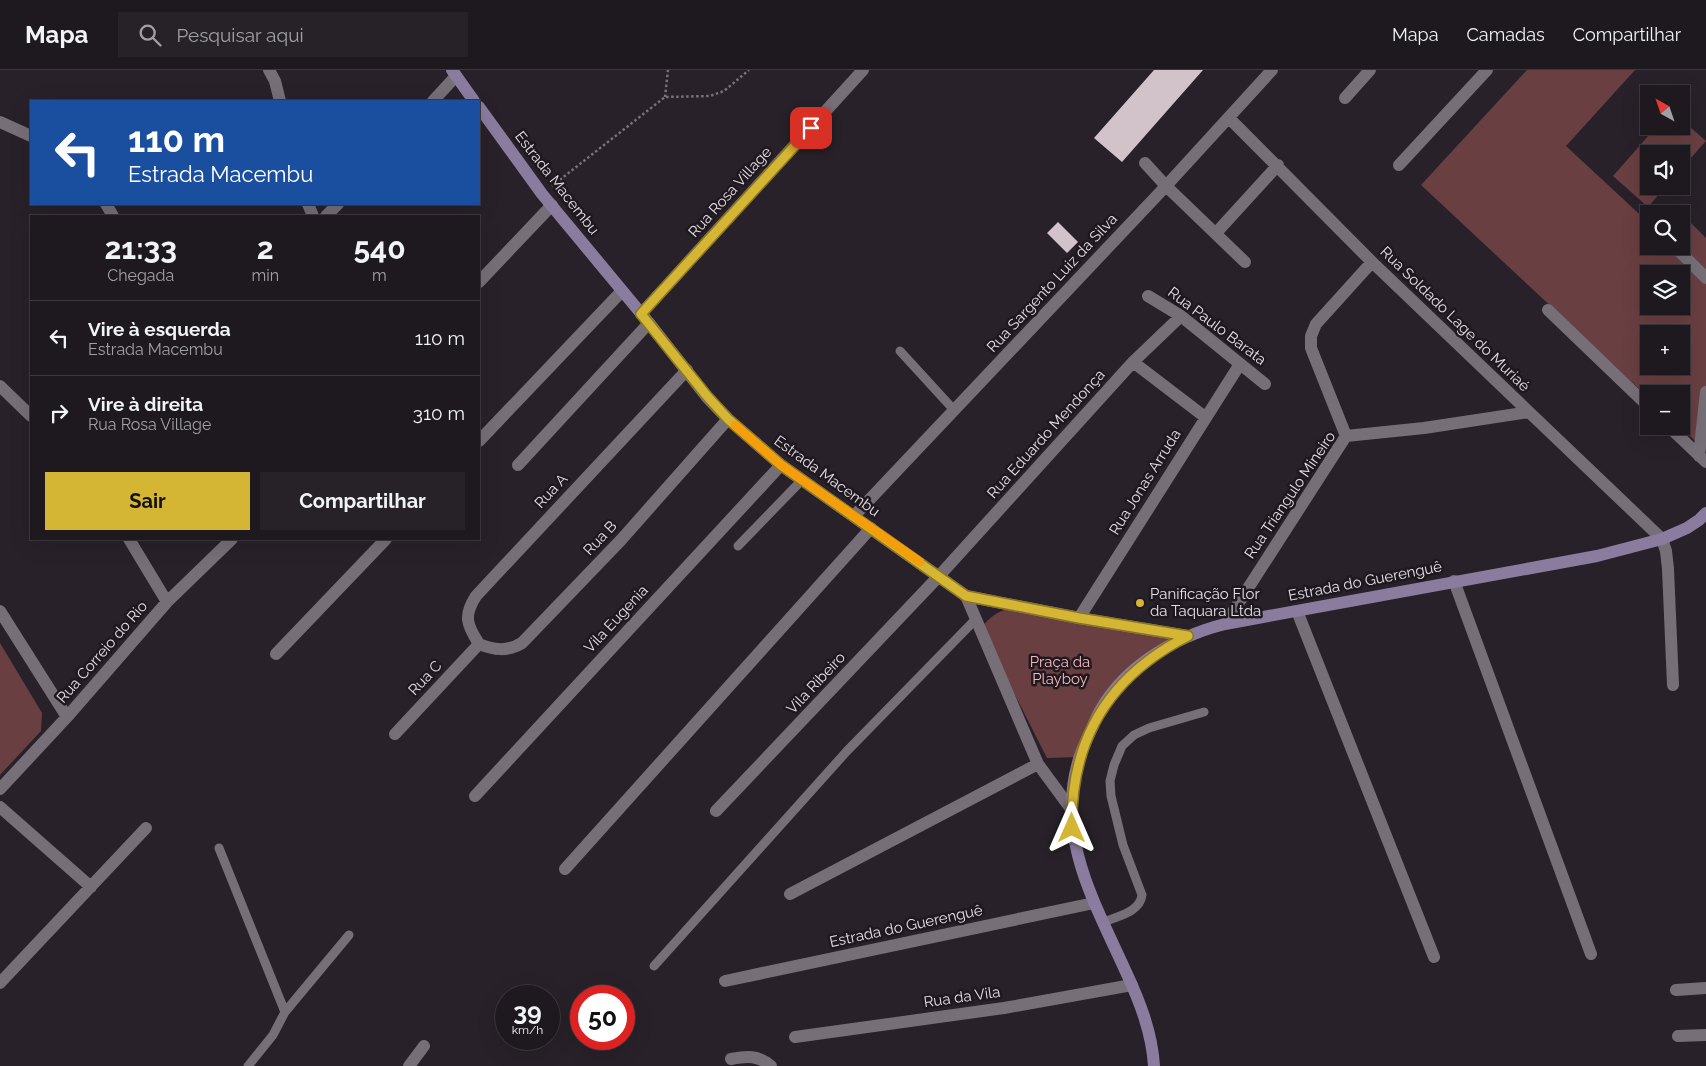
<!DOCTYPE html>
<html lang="pt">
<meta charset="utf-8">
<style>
:root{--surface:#1e191f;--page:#262228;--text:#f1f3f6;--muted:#a1a0a4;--line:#3c383d;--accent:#d5b534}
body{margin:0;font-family:Raleway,sans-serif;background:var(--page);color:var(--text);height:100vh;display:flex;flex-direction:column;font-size:19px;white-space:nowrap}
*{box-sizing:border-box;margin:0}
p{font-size:16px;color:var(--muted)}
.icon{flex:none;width:28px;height:28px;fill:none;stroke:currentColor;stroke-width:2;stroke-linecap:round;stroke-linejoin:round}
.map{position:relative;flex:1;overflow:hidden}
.sheet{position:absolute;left:30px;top:145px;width:450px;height:325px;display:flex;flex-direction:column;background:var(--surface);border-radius:0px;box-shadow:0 5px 20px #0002,0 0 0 1px var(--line)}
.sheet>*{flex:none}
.banner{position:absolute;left:30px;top:30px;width:450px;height:105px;border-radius:0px;box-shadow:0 5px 20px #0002,0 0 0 1px var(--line);background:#1a4fa0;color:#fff;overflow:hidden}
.needle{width:32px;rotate:320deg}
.buttons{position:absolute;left:1640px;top:15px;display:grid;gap:10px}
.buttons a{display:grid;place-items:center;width:50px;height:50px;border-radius:0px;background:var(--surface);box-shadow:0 5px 20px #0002,0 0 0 1px var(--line);font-size:25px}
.speed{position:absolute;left:495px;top:915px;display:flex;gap:10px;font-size:25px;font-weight:700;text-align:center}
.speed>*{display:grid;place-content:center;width:65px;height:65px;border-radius:50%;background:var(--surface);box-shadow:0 5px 20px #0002,0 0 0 1px var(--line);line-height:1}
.speed small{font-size:12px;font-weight:400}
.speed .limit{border:8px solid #d22;background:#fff;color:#111}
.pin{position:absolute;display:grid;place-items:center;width:42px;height:42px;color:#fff;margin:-21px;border-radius:10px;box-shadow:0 2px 8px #0006}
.me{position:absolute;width:55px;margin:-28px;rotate:0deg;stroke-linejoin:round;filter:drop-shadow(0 0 4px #0008)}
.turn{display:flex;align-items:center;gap:18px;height:105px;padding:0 15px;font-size:22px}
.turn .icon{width:65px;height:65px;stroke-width:2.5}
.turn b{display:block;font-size:35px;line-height:42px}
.eta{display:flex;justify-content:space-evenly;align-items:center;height:85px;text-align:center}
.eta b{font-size:30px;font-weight:700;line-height:35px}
.primary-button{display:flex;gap:10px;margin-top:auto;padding:10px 15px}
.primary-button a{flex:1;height:58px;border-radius:0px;background:var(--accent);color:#111;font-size:20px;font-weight:700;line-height:58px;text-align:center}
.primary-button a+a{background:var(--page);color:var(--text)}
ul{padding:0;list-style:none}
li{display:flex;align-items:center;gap:15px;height:75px;padding:0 15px;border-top:1px solid var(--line)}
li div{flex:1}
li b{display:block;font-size:19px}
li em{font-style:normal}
header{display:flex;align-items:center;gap:30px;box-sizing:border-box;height:70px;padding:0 25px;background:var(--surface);border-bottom:1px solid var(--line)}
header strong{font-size:24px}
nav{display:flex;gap:28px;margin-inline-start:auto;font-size:18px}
.search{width:350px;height:45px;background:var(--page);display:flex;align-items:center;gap:12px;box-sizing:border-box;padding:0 18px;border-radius:0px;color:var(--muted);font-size:19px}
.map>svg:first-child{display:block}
</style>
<header>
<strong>Mapa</strong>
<div class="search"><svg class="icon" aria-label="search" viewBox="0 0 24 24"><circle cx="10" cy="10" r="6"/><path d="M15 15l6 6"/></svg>Pesquisar aqui</div>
<nav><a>Mapa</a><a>Camadas</a><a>Compartilhar</a></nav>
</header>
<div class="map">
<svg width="1706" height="996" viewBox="0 0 1706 996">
<rect width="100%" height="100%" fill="#282129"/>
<!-- green -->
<path fill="#693f42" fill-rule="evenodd" d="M1527 0H1635L1566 76 1649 153V176H1681V144H1674L1678 140 1706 168V381L1679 356H1681V324H1649V328L1421 115ZM1649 204H1681V236H1649ZM1649 264H1681V296H1649Z
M1681 49 1706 71 1681 99V84H1649V116H1666L1648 137 1613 106 1657 56H1681Z
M1008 539 1173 568 1136 595 1079 687 1047 688 981 558C989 548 996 542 1008 539Z
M0 573 42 643 41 661 0 705Z"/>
<!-- building -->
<path fill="#d1c3c9" d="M1154 0H1203L1122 92 1094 68Z
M1058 152 1078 172 1067 183 1047 163Z"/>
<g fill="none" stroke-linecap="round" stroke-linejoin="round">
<!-- path -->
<path stroke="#787279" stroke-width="2.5" stroke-dasharray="2.5 2.5" stroke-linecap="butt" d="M665 27 668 0
M552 116 665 27 710 26 724 21 749 0"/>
<!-- lane -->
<path stroke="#776f78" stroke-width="9" d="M900 281 954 340
M738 476 802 410
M219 778 285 942 273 965 248 996
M1104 852C1118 846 1140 842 1142 825L1123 775 1111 726 1110 711 1114 695 1122 676 1134 665 1149 658 1204 642
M654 896 847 681 975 550
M285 942 349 865"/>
<!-- street -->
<path stroke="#776f78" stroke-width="12" d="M269 0 275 11 280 31
M1345 28 1370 0
M433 31 456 6
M1229 48 1372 192 1662 469 1666 481 1668 499 1673 615
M0 52 31 66
M1145 93 1166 116 1245 192
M1399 95 1487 0
M106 134 113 146
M308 134 313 146
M326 146 338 134
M1216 163 1278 95
M1674 176 1706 208
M479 212 552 135
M1148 226 1181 246 1265 314
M1548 240 1649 337
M641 244 863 0
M1133 292 1205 347
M0 316 31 346
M1668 356 1706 392
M1346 366 1311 278V266L1316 254 1372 192
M479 371 622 221
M1699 386 1706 322
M518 395 649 253
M854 446 1166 116 1272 0
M129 469 167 532
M1454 511 1591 884
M966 526 1038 694 1071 739
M0 541 67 647
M1297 541 1434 887
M1079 548 1240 294
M1225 554 1346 366 1424 358 1529 342
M479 574C467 555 463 546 476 526L687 300
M479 574C494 580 507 582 522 573L621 470 728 349
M276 584 386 469
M395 664 479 574
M0 719 67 647 167 532 232 469
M475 726 781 395
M0 737 91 817
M716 741 939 506 1133 292 1181 246
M565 799 871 458
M790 824 1038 694
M725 911 1094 833
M0 913 146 758
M1676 920 1706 918
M1678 966 1706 965
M795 967 1004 938 1132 915
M731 989C747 986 758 985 771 996
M409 996 424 976"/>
<!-- secondary -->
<path stroke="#8a7c9f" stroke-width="12" d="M452 0 474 31
M479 37 542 124 649 253 707 327 728 349 781 395 966 526 1079 548 1188 566
M1154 996C1152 963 1140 932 1126 902 1095 833 1055 767 1079 689 1083 676 1090 663 1095 651 1118 600 1173 567 1225 554L1597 486 1662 469 1687 458 1699 450 1706 443"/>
</g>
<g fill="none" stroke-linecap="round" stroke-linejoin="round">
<defs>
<path id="route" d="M811 58 641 244 707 326 728 349 781 395 966 526 1079 548 1188 566C1109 606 1070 669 1072 758"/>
</defs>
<!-- route casing -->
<use href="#route" stroke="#8a7622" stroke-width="12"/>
<!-- route -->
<use href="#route" stroke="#d5b534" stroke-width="9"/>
<!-- slow -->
<path stroke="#f59e0b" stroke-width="9" d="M735 355 781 395 920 492"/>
</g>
<!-- markers -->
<circle fill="#d5b534" stroke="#1f181f" stroke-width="2" cx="1140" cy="533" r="5"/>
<g text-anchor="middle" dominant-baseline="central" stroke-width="5" stroke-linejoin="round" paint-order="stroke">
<!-- street labels -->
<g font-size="15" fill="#e4dfe4" stroke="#1f181f">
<text transform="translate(557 113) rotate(52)">Estrada Macembu</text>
<text transform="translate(730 122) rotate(-48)">Rua Rosa Village</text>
<text transform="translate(1052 213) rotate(-47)">Rua Sargento Luiz da Silva</text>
<text transform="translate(1455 249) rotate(44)">Rua Soldado Lage do Muriaé</text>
<text transform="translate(1217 256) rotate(37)">Rua Paulo Barata</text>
<text transform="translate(1046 364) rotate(-48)">Rua Eduardo Mendonça</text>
<text transform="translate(827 406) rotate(36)">Estrada Macembu</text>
<text transform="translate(1145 412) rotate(-58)">Rua Jonas Arruda</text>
<text transform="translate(551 421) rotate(-47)">Rua A</text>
<text transform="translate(1290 425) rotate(-56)">Rua Triangulo Mineiro</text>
<text transform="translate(600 468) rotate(-47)">Rua B</text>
<text transform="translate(1365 511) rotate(-11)">Estrada do Guerenguê</text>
<text transform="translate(616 549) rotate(-47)">Vila Eugenia</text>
<text transform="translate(102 582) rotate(-49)">Rua Correio do Rio</text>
<text transform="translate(425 608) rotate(-47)">Rua C</text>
<text transform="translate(816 613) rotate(-47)">Vila Ribeiro</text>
<text transform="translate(906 856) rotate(-12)">Estrada do Guerenguê</text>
<text transform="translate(962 927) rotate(-8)">Rua da Vila</text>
</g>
<!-- poi labels -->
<g font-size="15" fill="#e4dfe4" stroke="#1f181f" text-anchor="start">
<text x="1150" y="524">Panificação Flor<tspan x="1150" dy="17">da Taquara Ltda</tspan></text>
</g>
<!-- park labels -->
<g font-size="15" fill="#f6b9bc" stroke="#1f181f">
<text x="1060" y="592">Praça da<tspan x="1060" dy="17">Playboy</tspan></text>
</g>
</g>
</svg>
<div class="buttons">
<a><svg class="needle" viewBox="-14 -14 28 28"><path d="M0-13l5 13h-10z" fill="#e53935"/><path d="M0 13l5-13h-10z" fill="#a1a0a4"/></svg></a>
<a><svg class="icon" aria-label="sound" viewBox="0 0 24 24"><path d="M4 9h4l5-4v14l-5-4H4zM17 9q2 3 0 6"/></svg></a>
<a><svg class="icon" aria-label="search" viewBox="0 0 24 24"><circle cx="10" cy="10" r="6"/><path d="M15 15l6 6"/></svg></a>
<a><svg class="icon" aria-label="layers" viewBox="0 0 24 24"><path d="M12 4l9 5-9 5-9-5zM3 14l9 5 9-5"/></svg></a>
<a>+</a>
<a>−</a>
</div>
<div class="speed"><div>39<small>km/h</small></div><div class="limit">50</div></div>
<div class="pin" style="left:811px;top:58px;background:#d93025"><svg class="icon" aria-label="arrive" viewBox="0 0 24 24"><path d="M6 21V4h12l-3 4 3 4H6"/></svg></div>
<svg class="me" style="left:1072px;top:758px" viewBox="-20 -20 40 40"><path d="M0-17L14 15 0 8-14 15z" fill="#d5b534" stroke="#fff" stroke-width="4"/></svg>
<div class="banner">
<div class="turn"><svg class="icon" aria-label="left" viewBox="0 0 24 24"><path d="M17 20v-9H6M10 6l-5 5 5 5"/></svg><div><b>110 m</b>Estrada Macembu</div></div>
</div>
<section class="sheet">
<div class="eta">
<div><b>21:33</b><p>Chegada</p></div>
<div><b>2</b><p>min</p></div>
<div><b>540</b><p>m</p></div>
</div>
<ul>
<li><svg class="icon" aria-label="left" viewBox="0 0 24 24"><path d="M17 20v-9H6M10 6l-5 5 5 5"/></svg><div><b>Vire à esquerda</b><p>Estrada Macembu</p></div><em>110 m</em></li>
<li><svg class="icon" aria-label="right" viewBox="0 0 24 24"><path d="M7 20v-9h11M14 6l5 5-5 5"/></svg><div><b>Vire à direita</b><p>Rua Rosa Village</p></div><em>310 m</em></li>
</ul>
<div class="primary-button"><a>Sair</a><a>Compartilhar</a></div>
</section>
</div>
